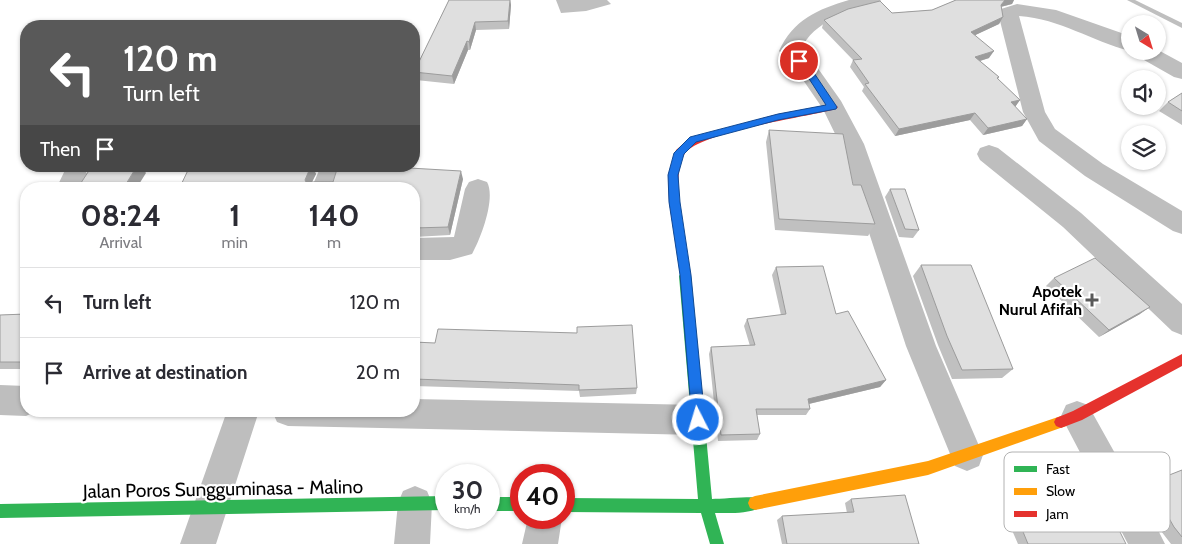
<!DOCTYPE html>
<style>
:root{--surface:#fff;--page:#f7f7f7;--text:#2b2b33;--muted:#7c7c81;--line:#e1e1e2}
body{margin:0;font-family:Cabin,sans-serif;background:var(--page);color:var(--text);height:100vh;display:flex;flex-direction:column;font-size:19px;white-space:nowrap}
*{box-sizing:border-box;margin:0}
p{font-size:16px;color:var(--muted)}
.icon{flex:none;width:28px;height:28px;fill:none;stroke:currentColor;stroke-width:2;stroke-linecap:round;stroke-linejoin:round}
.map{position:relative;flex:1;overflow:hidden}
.side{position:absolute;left:20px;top:182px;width:400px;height:235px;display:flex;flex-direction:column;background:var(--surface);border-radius:20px;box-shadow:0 1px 4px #0004}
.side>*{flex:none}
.top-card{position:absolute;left:20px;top:20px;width:400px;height:152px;border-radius:20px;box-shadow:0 1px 4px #0004;background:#595959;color:#fff;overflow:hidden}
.needle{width:32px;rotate:142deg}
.tools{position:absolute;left:1121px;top:15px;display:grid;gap:10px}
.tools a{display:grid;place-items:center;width:45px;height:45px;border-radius:50%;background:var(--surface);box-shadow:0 1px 4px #0004;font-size:25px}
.speed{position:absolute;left:435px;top:464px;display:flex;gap:10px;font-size:25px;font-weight:700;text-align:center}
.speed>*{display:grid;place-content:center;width:65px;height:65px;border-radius:50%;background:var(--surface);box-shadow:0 1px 4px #0004;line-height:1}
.speed small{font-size:12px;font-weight:400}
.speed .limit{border:8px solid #d22;background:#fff;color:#111}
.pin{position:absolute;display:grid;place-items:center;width:42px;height:42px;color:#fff;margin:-21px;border:2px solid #fff;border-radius:50%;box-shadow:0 1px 5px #0007}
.me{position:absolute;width:55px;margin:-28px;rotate:355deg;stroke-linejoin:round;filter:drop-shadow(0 0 4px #0008)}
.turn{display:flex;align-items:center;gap:18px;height:105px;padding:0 20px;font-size:22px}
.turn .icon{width:65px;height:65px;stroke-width:2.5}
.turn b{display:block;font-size:35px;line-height:42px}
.then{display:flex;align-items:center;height:48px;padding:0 20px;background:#0003;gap:10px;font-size:19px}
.eta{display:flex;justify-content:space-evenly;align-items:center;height:85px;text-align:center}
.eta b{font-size:30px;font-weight:700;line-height:35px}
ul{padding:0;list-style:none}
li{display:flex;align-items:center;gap:15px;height:70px;padding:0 20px;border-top:1px solid var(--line)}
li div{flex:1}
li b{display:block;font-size:19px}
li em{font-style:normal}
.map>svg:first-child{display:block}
</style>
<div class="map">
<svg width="1182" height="544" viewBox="0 0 1182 544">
<rect width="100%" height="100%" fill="#fff"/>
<!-- water -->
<path fill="#bfbfbf" d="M556 0H607L611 4 586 11 561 13Z"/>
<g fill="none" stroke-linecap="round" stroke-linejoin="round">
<!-- stream -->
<path fill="#bfbfbf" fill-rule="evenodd" d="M1127 0H1135L1182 23V28Z"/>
<!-- street -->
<path fill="#bebebe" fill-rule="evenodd" d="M849 0H881L878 4C850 12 813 20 801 50L817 67 841 101 864 144 936 346 983 455 979 466 967 471 955 466 906 346 840 144 823 109 801 77 779 51C793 20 818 9 849 0Z
M1017 4 1056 10 1130 36V51C1091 41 1061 19 1019 16L1045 112 1055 129 1103 164 1182 211V234L1173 231 1085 176 1039 141 1023 112 998 13 1001 9Z
M1158 50 1182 63V79L1174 77 1137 56 1134 51H1158Z
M989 145 998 148 1081 213 1182 304V335L1172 331 1063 227 980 160 977 154 980 148Z
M70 166 84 168 87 174 81 189H56L66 168Z
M321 166H343L336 189H311Z
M478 179 487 182C496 198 481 238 472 254L450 260H414V238L454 237 465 189 469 182Z
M0 385 26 386V411H37L26 416 0 415Z
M414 399 698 405 709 409 714 420 709 431 698 435 288 426 277 422 272 411H414Z
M1077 401 1088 405 1159 532 1165 544H1128L1061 416 1066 405Z
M227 411H259L216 544H180Z
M415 486 427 491 432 503 430 544H394L398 503 403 491Z
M528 518H562L558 544H522Z"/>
<!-- fast -->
<path fill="#30b455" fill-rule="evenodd" d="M685 271 689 273 691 276 712 499C722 499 754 496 760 498L762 503 760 508C746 514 730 513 715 513L724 544H710L701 513 564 512V498L698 499 679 276 681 273Z
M446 496V510L0 518V504Z
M489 497H521V511H489Z"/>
<!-- slow -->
<path fill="#ff9f0a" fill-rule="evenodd" d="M1061 416 1066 418 1068 422 1066 426 928 475 755 510 750 508 748 503 750 498 755 496 928 461Z"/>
<!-- jam -->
<path fill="#e5322d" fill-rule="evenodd" d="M833 104 838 107 836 109C807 117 697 132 684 155 670 178 686 249 691 276L689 279H681L669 202 668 175 676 150 690 138 778 114Z
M1182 354V366L1082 420 1061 428 1056 426 1054 422 1056 418 1073 411Z"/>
</g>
<!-- wall -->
<path fill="#c0c0c0" d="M449 0H510L511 5 509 29 476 30 470 50H468L454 84 416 80 414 72Z
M956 0H1014L1012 4 1001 7 1003 17 999 24 975 35 989 58 980 61 999 77 998 79 1020 100 1015 107 1027 119 1022 126 983 135 970 120 895 136 862 91 864 87 850 67 853 60 822 28 824 20 892 13 932 10Z
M1182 93V125L1159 111 1168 102Z
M769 130 853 185 875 224 868 236 775 230 766 142Z
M190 166H312L316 174 312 182 463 179 450 235 414 237V189H179Z
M890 189 919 230 913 238 899 237 885 197Z
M921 265 1013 369 1002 378 952 379 938 345 913 276Z
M776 267 836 314 886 380 880 387 809 404 810 409 806 415H757L760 434 757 440 718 441 709 354 711 347 750 346 744 326 747 319 781 315 772 275Z
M1054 278 1140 314 1099 337 1046 286Z
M26 314V369H0V315Z
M414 342 637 388 636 394 580 397 579 391 414 386Z
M1182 470V544H1171L1161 531 1137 488Z
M851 499 919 544H782L777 520 782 516 847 513 845 503Z
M1017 517 1126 544H1018L1008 521Z"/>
<!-- shaded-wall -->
<path fill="#9c9c9c" d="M510 0 511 5 509 29 508 21Z
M1005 0H1014L1012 4 1000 7 1001 5Z
M1003 17 999 24 967 39 971 32Z
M475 22 476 30 470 50 469 42Z
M467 41 468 50 454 84 452 76Z
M994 51 989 58 970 64 975 57Z
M1020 100 1015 107 1011 102Z
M975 113 970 120 895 136 899 129Z
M1027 119 1022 126 983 135 988 128Z
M137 166H141L146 173 136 189H123Z
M311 166H312L316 174 309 188 305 180Z
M461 171 463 179 450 235 448 227Z
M1150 307 1140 314 1099 337 1109 330Z
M886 380 880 387 804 405 808 399Z"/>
<!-- building -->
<path fill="#dfdfdf" stroke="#9c9c9c" d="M449 0H510L508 21 475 22 469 42 467 41 452 76 414 72Z
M956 0H1005L1001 5 1003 17 971 32 994 51 975 57 999 77 997 78 1020 100 1011 102 1027 119 988 128 975 113 899 129 865 84 869 83 853 60 862 59 824 20 848 9 880 1 892 13 932 10Z
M1182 93V111L1168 102Z
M769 130 843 134 853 185H861L875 224 779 219Z
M92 166H137L123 189H77Z
M190 166H311L305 180 306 182H333L338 166H375L461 171 448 227 414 228V189H179Z
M890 189H905L919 230 905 229Z
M1095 258 1150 307 1109 330 1054 278Z
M921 265H971L1013 369 962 370 947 336Z
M823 266 836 314 848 311 886 380 808 399 810 409H756L760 434 721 435 711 347 755 345 747 319 786 314 776 267Z
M26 314V362H0V315Z
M632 325 637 388 579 390V385L414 379V342L435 343 438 329 577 333V327Z
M1182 470V537L1174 527 1149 483Z
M905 495 919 544H787L782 516 854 512 851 499Z
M1109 510 1126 544H1028L1017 517Z"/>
<!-- route -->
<path fill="#1a73e8" stroke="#114b97" d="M799 58 812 70 837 107 836 109 778 120 696 142 684 154 678 175 680 202 691 275 705 420 703 425 698 427 694 425 692 420 680 275 669 202 668 175 674 153 690 137 778 114 826 105 806 74 795 61Z"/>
<!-- markers -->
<path fill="#595959" stroke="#fff" stroke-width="2" d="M1089.5 292.5h5v5h5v5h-5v5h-5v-5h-5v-5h5z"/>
<g text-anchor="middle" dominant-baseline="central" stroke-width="4.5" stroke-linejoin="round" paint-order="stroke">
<!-- poi labels -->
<g font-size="16" font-weight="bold" fill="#000" stroke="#fff" text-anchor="end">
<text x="1082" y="291">Apotek<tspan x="1082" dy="18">Nurul Afifah</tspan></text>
</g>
<!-- near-street labels -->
<g font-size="19" fill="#000" stroke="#fff">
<text transform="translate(223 489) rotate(-1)">Jalan Poros Sungguminasa - Malino</text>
</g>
</g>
<!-- legend -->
<rect x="1004" y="452" width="166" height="80" rx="8" fill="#fff" stroke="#b2b2b2" stroke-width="1"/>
<rect x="1014" y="466" width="23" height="6" fill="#30b455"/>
<rect x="1014" y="488" width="23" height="7" fill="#ff9f0a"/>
<rect x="1014" y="511" width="23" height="6" fill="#e5322d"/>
<g font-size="14" fill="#000">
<text x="1046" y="474">Fast</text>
<text x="1046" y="496">Slow</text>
<text x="1046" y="519">Jam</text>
</g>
</svg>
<div class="tools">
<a><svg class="needle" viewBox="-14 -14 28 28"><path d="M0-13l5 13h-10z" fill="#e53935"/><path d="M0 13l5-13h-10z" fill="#7c7c81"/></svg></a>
<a><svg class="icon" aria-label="sound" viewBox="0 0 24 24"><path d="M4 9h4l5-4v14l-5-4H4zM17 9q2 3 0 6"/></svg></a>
<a><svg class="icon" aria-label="layers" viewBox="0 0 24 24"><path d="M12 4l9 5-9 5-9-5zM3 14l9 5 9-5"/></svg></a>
</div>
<div class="speed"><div>30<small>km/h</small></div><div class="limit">40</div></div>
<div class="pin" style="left:799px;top:61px;background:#d93025"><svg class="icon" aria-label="arrive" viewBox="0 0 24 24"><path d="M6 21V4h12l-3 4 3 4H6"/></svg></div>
<svg class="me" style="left:698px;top:420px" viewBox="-20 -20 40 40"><circle r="17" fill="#1a73e8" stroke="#fff" stroke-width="3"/><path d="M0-11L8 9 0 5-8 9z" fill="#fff"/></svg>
<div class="top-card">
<div class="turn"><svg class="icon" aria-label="left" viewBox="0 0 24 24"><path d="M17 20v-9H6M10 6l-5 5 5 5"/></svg><div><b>120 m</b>Turn left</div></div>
<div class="then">Then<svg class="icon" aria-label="arrive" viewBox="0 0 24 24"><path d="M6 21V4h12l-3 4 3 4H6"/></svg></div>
</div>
<section class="side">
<div class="eta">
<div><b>08:24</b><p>Arrival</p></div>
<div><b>1</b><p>min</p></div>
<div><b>140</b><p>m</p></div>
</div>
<ul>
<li><svg class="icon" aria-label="left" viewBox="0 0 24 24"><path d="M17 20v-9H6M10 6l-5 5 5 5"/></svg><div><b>Turn left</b></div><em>120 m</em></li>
<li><svg class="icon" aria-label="arrive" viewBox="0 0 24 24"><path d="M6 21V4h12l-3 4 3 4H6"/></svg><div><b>Arrive at destination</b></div><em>20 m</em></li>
</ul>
</section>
</div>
